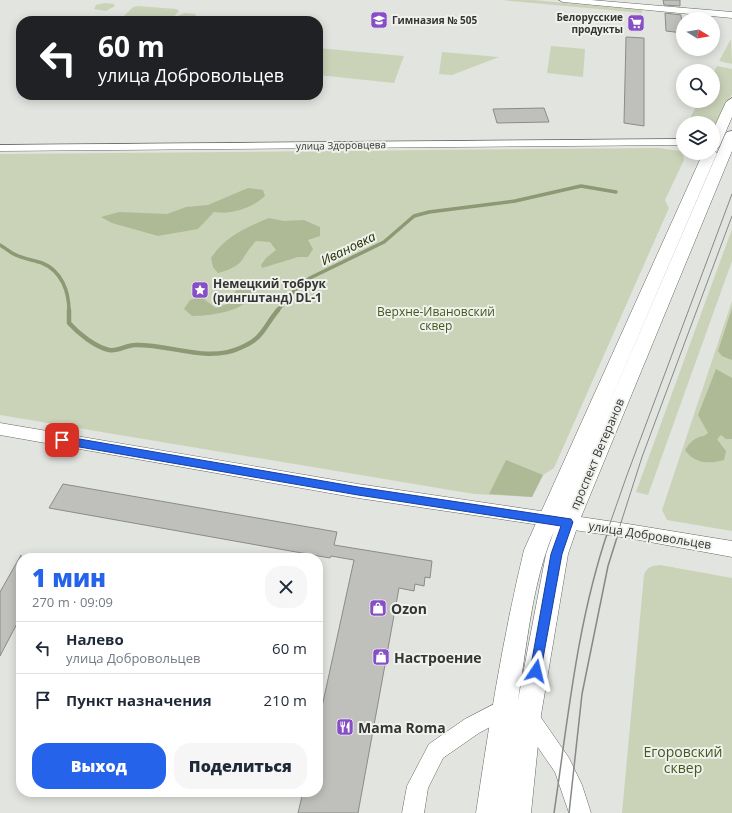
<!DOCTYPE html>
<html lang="ru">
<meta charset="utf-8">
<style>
:root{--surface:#fff;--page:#f6f6f7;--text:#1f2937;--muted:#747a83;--line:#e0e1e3;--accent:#2563eb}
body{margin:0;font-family:"Open Sans",sans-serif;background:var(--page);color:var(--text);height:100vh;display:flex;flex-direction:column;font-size:15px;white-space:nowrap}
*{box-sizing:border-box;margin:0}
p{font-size:13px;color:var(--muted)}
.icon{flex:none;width:22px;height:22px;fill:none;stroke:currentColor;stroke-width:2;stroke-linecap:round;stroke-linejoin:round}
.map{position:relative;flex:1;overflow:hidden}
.drawer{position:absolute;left:16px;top:553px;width:307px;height:244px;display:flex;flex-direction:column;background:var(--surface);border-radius:16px;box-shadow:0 2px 10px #0003}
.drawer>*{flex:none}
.banner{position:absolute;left:16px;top:16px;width:307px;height:84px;border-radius:16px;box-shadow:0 2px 10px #0003;background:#202124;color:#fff;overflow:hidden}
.needle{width:26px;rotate:101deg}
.buttons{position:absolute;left:676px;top:12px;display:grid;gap:8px}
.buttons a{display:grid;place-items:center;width:44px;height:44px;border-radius:50%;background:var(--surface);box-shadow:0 2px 10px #0003;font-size:20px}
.pin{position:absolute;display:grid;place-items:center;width:34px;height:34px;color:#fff;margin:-17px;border-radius:8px;box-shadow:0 2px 6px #0006}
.me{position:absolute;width:44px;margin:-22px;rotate:10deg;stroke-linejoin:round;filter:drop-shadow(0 0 3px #0008)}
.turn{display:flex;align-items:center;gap:14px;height:84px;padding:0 16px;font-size:18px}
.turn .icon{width:52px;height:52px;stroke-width:2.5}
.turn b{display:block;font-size:28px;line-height:34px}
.round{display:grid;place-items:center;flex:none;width:42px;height:42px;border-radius:16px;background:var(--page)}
.headline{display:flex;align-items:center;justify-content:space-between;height:68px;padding:0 16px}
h1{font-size:24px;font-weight:800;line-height:30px;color:var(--accent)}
.action{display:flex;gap:8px;margin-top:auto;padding:8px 16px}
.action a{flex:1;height:46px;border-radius:16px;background:var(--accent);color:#fff;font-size:16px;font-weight:800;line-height:46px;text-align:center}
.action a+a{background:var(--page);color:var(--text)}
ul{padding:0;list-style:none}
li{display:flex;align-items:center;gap:12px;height:52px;padding:0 16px;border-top:1px solid var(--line)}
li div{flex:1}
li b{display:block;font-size:15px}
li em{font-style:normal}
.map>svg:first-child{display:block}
</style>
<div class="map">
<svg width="732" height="813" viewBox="0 0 732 813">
<rect width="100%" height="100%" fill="#e2e4df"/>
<!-- green -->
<path fill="#cad3b8" d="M501 0H533L642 10V13Z
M105 3 114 4 115 6 106 11 94 9 96 5Z
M138 6 176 9 179 11 171 20 165 21 124 16 133 7Z
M185 13 195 14 197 18C192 22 181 23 176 19L177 16Z
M731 39 732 64 719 61Z
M551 46 585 49 583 77 547 73Z
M318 48 404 56 394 83 318 75Z
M442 52 499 57 452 75 439 74Z
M717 66 732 69V94L717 127 713 126V123L689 120 699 101H713V74Z
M659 148 680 151 683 153 684 160 665 200 669 208 554 468 543 475 532 497 474 494 0 415V154Z
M732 229V261L648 495 636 492Z
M732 301V531L667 520 662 510Z
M660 565 732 578V813H622L644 575C647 567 651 566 660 565Z"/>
<!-- forest -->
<path fill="#aeba95" d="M248 188 263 190 265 196C252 208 232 215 214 212L198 229 158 236 112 223 101 217 119 212 167 214 186 207 208 205Z
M269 218 284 221 304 220 320 227V236L308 240 313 249 308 257H298L262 268 261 265 266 258 276 250 270 242 256 241C239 259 247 265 218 273L213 267 211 258C224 237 247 227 269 218Z
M251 289 252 296C249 299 246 303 242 305 231 313 205 316 192 316L184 309 190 300 201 297 216 308 227 304 236 290Z
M732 308V360L722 356 718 351Z
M716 369 732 378V439H726L721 435 717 439 726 451 724 460C708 464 695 464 685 450 690 442 695 437 704 436L708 433 698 415Z
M506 460 543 475 532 497 489 494Z"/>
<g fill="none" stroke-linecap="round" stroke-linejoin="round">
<!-- stream-far1 -->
<path stroke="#8d9874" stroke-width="3.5" d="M0 245C6 248 10 253 16 255 24 259 34 260 42 263 62 271 69 292 69 311
M277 311 296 289 310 278 384 242 414 216 429 212 515 201 581 186 616 192"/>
<!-- stream -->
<path stroke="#8d9874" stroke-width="4.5" d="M69 310V323C78 333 95 347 109 350 118 352 126 345 135 345 170 344 207 363 240 348 264 338 263 328 278 310"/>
</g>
<!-- building -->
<path fill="#bfc0bc" stroke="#8a8c87" d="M663 0H680V6L664 5Z
M665 13 681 15 683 33 666 31Z
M626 37 644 38V126L624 123Z
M544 108 549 122 497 123 493 109Z
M63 484 337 532 334 545 432 561 430 578 425 577 424 586 415 584 414 591 399 588 358 813H298L303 792H318V725L354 560 331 556 330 558 49 508Z
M21 555V616L0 656V592Z"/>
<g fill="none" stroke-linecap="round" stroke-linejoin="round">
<defs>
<path id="minor" d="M559 0H591L732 12V18L563 2Z
M683 139V145L0 151V145Z
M0 423 358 484 628 524 732 541V557L628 538 358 498 0 435Z
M504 699 511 702 514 709 511 716 479 733 443 758 428 788 424 813H402L407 786 429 744 465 719Z
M528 706 535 709 569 758 582 785 591 813H569L555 772 521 723 518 716 521 709Z"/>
<path id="major" d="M732 98V117L720 145 718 148 713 149V130L726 102Z
M732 131V151L579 522 568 554 541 715 531 813H476C489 725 503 637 524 550L703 153H713V150L717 153 590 448 725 135 727 132ZM554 531 546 554 518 700C527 645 532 582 554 531Z"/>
</defs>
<!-- minor casing -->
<use href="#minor" stroke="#676964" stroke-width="1"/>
<!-- major casing -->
<use href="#major" stroke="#676964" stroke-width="1"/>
<!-- minor -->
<use href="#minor" fill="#fff" fill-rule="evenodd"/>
<!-- major -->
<use href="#major" fill="#fff" fill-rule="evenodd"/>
<!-- tram-far1 -->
<path stroke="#888986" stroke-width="1" d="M607 532 627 475 732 194
M618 532 642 457 732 216"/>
<!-- tram -->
<path stroke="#888986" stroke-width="1.5" d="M554 813C568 719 577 622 608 531
M569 813 582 694 608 566 619 531"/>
</g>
<!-- route -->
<path fill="#2563eb" stroke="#184099" d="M62 436 358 487 571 519 573 522 562 554 540 675 536 677 532 675 530 671 551 554 561 526 358 495 62 444 58 440Z"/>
<!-- icons -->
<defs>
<symbol id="school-square" viewBox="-11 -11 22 22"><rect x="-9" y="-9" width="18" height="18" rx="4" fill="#864fc6" stroke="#eff1ec"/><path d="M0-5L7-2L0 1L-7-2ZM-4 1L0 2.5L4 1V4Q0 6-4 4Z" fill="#fff"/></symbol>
<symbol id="supermarket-square" viewBox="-11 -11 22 22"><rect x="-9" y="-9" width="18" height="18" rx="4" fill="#864fc6" stroke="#eff1ec"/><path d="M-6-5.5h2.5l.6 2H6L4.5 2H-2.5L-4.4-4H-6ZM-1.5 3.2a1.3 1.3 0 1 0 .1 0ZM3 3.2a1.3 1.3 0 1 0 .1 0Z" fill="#fff"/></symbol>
<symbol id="sight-square" viewBox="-11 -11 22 22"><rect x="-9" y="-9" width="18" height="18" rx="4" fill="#864fc6" stroke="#eff1ec"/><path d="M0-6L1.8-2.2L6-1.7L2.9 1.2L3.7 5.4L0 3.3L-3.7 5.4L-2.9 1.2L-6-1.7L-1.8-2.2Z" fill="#fff"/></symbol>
<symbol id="shop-square" viewBox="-11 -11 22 22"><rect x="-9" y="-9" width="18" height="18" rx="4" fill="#864fc6" stroke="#eff1ec"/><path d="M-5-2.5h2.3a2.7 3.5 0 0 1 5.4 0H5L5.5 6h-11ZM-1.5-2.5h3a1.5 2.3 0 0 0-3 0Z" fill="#fff"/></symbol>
<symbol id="restaurant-square" viewBox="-11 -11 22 22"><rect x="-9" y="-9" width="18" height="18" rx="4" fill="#864fc6" stroke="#eff1ec"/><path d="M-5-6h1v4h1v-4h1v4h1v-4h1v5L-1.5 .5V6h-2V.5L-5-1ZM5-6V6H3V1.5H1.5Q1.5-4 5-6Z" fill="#fff"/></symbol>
</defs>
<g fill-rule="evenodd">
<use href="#school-square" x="369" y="10" width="20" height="20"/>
<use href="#supermarket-square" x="626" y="13" width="20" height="20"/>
<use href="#sight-square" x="190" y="280" width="20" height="20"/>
<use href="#shop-square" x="368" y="598" width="20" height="20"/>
<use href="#shop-square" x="371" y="647" width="20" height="20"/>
<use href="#restaurant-square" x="335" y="717" width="20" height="20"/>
</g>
<g text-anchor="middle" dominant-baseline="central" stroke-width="4" stroke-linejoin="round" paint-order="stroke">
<!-- far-poi labels -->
<g font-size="10" font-weight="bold" fill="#353634" stroke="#eff1ec" text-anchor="end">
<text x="623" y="17">Белорусские<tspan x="623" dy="12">продукты</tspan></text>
<text x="392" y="20" text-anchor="start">Гимназия № 505</text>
</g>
<!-- far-street labels -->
<g font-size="10" fill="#353634" stroke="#eff1ec">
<text transform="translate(341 145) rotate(-1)">улица Здоровцева</text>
</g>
<!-- poi labels -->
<g font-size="12" font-weight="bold" fill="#353634" stroke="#eff1ec" text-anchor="start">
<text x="213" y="283">Немецкий тобрук<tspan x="213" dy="14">(рингштанд) DL-1</tspan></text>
</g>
<!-- park labels -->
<g font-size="12" fill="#48571e" stroke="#eff1ec">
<text x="436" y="311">Верхне-Ивановский<tspan x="436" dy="14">сквер</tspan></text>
</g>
<!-- street labels -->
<g font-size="12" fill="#353634" stroke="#eff1ec">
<text transform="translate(597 454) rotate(-67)">проспект Ветеранов</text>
<text transform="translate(650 535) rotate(9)">улица Добровольцев</text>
</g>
<!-- water labels -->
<g font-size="13" font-style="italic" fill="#263003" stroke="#eff1ec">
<text transform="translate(348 248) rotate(-26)">Ивановка</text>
</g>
<!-- near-poi labels -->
<g font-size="14" font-weight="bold" fill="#353634" stroke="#eff1ec" text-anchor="start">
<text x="391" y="608">Ozon</text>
<text x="394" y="657">Настроение</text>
<text x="358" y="727">Mama Roma</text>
</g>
<!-- near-park labels -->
<g font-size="14" fill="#48571e" stroke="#eff1ec">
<text x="683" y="751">Егоровский<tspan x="683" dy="16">сквер</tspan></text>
</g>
</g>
</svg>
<div class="buttons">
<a><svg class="needle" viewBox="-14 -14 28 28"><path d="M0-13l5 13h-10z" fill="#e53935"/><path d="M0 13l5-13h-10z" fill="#747a83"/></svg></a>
<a><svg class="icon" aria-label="search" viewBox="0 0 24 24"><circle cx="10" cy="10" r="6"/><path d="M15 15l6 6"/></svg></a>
<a><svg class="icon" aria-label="layers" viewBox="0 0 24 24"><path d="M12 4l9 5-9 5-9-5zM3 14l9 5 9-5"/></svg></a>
</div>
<div class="pin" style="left:62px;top:440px;background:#d93025"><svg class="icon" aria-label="arrive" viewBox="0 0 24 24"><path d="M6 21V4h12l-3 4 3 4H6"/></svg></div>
<svg class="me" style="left:536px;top:671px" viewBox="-20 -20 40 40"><path d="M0-17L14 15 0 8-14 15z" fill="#2563eb" stroke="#fff" stroke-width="4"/></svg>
<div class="banner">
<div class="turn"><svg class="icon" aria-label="left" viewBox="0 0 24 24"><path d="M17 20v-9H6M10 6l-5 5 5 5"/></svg><div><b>60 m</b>улица Добровольцев</div></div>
</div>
<section class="drawer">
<div class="headline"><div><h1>1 мин</h1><p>270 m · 09:09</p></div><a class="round"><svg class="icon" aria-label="close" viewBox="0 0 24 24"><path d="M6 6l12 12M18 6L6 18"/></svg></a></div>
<ul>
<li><svg class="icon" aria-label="left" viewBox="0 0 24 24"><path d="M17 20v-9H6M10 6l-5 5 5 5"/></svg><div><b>Налево</b><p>улица Добровольцев</p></div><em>60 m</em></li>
<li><svg class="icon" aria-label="arrive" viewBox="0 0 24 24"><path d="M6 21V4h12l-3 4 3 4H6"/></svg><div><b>Пункт назначения</b></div><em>210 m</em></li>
</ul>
<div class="action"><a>Выход</a><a>Поделиться</a></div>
</section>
</div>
